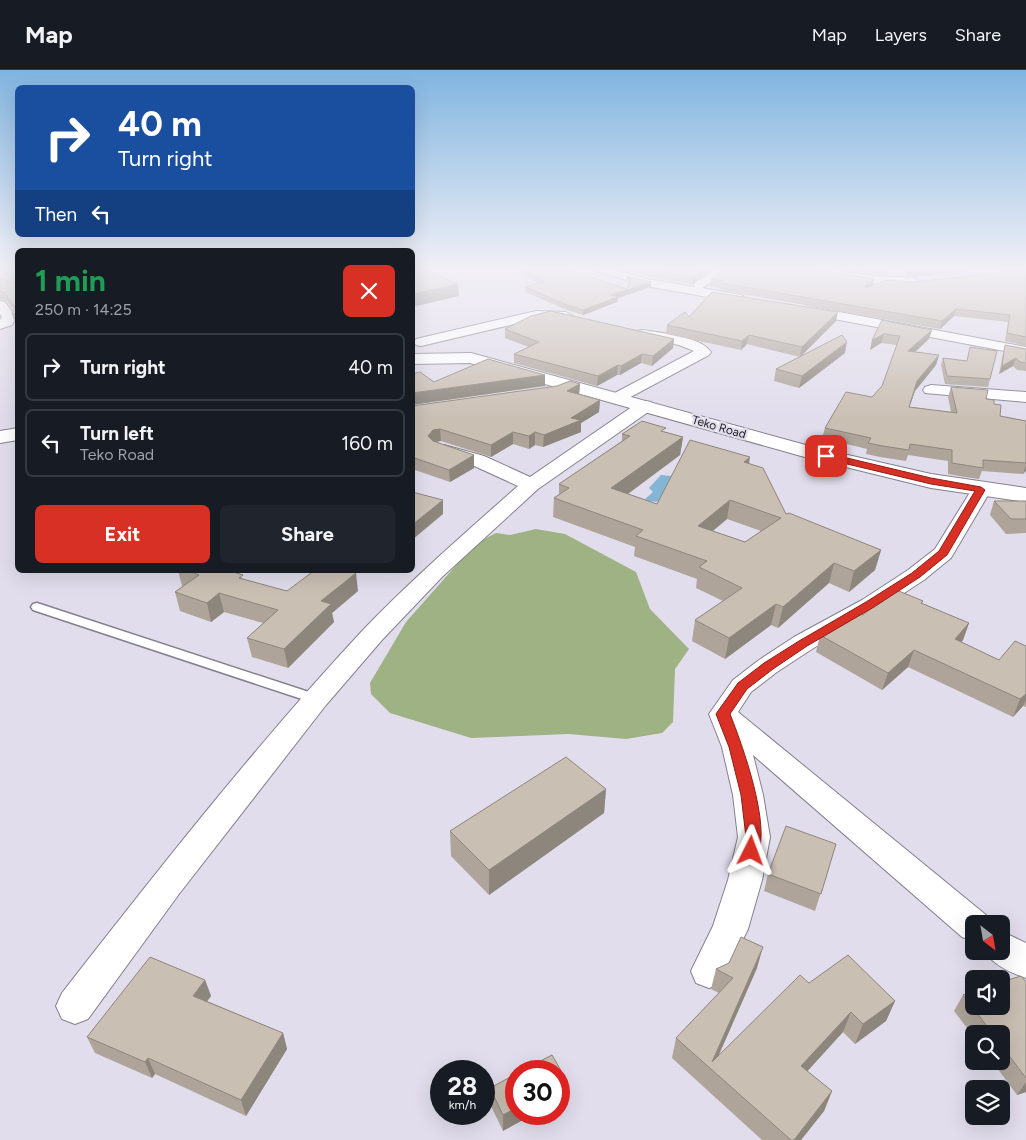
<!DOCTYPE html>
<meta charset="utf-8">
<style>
:root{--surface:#171b24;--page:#20242c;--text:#f1f3f6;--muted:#9ea1a6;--line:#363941;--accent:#d93025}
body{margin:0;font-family:Figtree,sans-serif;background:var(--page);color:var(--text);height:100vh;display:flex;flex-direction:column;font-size:19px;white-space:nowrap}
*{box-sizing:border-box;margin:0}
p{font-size:16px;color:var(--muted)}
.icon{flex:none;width:28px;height:28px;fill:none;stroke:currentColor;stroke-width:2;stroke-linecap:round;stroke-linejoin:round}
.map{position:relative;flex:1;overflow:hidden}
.side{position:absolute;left:15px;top:178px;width:400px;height:325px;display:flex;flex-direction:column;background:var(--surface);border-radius:8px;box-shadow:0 5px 20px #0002}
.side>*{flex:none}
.top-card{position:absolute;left:15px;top:15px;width:400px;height:152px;border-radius:8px;box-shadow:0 5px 20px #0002;background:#1a4fa0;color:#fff;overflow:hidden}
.needle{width:32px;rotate:149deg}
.fabs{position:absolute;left:965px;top:845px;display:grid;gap:10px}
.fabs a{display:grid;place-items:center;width:45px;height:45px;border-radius:8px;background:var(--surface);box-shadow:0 5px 20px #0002;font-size:25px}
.speed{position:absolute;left:430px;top:990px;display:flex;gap:10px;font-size:25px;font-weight:700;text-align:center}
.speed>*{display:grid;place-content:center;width:65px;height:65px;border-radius:50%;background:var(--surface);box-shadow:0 5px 20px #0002;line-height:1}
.speed small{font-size:12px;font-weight:400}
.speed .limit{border:8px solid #d22;background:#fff;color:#111}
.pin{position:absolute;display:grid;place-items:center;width:42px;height:42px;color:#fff;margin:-21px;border-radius:10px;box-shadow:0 2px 8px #0006}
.me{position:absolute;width:55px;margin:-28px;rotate:3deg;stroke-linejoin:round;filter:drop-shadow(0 0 4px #0008)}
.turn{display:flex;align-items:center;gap:18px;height:105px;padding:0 20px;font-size:22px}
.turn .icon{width:65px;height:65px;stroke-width:2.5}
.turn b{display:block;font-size:35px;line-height:42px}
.then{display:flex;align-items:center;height:48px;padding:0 20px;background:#0003;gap:10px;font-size:19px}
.round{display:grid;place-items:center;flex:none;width:52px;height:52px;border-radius:8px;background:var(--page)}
.overview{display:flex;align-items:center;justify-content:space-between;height:85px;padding:0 20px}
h1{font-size:30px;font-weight:700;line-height:38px;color:#1e9e55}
.button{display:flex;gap:10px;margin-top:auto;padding:10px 20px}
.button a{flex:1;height:58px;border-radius:8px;background:var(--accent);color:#fff;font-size:20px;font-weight:700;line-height:58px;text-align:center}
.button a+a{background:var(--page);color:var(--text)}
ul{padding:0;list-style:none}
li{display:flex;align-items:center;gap:15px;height:68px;margin:0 10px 8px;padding:0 10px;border:2px solid var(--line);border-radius:8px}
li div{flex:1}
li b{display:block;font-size:19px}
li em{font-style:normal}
header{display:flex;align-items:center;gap:30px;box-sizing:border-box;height:70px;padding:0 25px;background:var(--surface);border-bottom:1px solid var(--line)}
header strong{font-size:24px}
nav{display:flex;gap:28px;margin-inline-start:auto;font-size:18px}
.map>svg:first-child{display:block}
</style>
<header>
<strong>Map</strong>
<nav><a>Map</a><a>Layers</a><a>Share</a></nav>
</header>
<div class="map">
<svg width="1026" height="1070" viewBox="0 0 1026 1070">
<rect width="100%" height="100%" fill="#e1ddec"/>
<!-- forest -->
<path fill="#9fb283" d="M536 459 565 464 636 502 650 539 689 579 675 599 673 652 662 663 626 669 568 664 471 668 390 643 371 624 370 613 406 552 475 474 496 463 510 465Z"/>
<!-- water -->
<path fill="#84b5d4" d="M661 405 672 406 659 432 647 431 645 429 653 422 649 418Z"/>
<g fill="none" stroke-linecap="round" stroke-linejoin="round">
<defs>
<path id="lane" d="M37 533 321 626 323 629 321 632H311L33 540 31 537 33 534Z"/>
<path id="street" d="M594 199H613L647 209 695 217 694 215 696 212 718 199H732L702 218 741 225 747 229 741 233 646 216 596 201Z
M803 199H830L874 206 914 208 920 212C910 223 826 206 809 203Z
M0 231 5 232 16 247 12 255 0 259V250L2 247 0 244Z
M807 236 1026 277V285L802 243 800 240Z
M536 241 566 242 573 246 566 250 536 249 421 276 416 275 414 272 416 269Z
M642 260C661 263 700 266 711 282L709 285 623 331H611L609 328 611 325 694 281 679 275 637 267 635 264 637 261Z
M931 315 1026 322V332L925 323 923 320 925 317Z
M645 331 651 332 653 336 651 340 538 419 442 507 382 570 326 635 179 824 88 949 75 954 62 949 56 936 62 923C158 800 256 675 363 560 412 509 465 463 518 416L470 394 438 384 435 380 438 376 444 375 484 386 530 407 639 332Z
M981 414 988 416 991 420 951 488 924 510 878 540 812 579 777 602 751 622 738 642 986 845 991 854H974V871L962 867 753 685 763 725 770 767 762 810 748 859 722 913 709 918 696 913 691 901 713 856 728 810 738 767 733 725 722 677 709 644 733 610 759 590 794 567 862 530 908 500 935 479 974 416Z
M1001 861 1026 873V908C1012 903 992 895 985 881H1001Z"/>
<path id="secondary" d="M471 283 813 377 931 404 1026 418V432L931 418 801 386 470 293 412 294V284Z
M18 358V370L0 373V361Z"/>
</defs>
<!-- lane casing -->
<use href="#lane" stroke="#84808d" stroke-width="3"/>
<!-- street casing -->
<use href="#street" stroke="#84808d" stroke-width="2"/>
<!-- secondary casing -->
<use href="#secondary" stroke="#84808d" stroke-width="2"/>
<!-- lane -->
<use href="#lane" fill="#fff" fill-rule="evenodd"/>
<!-- street -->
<use href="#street" fill="#fff" fill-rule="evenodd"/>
<!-- secondary -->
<use href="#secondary" fill="#fff" fill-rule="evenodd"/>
</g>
<!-- wall -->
<path fill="#aea49a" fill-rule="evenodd" d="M514 199H565L627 219 629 213 626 211V206L651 217 618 228 617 232 583 245 567 240 525 222V217L539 214Z
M613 199H715L692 214 670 211 632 202Z
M843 199H892L885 205Z
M1001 199H1026V276L1005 271 1008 252 954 246 940 259 720 220 721 218 710 216 711 209H874L872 216 1002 203 1005 201Z
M0 208 18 214V252L15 253 12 244 14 240 7 231 0 229Z
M689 247 836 251 801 286 845 283 799 318 774 311 776 299 800 287 747 274 741 280 666 264 667 255Z
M882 250 929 269 915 282 939 285 936 295 915 321 909 337 951 342 948 327 951 317 986 329 994 334 1000 346 1026 351V401L1023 404 982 401 979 409 965 407 948 404V391L908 385 906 391 880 387 866 384 867 379 822 368 825 358 872 327 882 316 897 275 881 273 870 280Z
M505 259 674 269 673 278 652 296 641 293 620 305H617L597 316 514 293V284L529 277 505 268Z
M1005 275 1026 279V301L1017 300 1013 296 999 304 1003 283Z
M943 288 990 309 988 317 945 314 941 295Z
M580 314 579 324 600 330 599 342 581 353V362L543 377 535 375 529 379 513 374 491 387 441 371 435 372 474 385V398L450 412 412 399V336Z
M665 362 683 367 680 385 628 424 657 434 749 394 786 444 881 480 875 500 849 522 829 513 778 558 771 555 725 589 692 571 695 550 723 531 696 518 697 509 634 486 635 477 553 447 554 428 559 424V414L622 371V364ZM727 449 761 461 745 472 712 461Z
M994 431H1026V463L1006 464 990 445Z
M178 500H234L235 502 244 510 287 521H358L332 543 334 552 288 598 252 587 247 568 263 553 224 542 211 552 180 541 175 522 183 516H182Z
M923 531 922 534 969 553 963 570 961 572 999 590 1026 576V637L1023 636 1013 647 908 597 882 620 816 582 820 565Z
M606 719 604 743 489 825 451 786 450 761Z
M836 774 815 841 764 821 768 804Z
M757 898 719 985 809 913 895 931 886 951 855 974 843 962 807 1001 832 1021 824 1041 801 1070H762L672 988 676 968 719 923 711 919 716 899Z
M205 910 211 926 207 931 283 963 287 979 246 1046 155 1004 152 1008 95 983 87 967Z
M1026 912V1022L1017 1025 992 991H1001V964H974V967L954 941 963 925Z
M516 1004 503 1061 490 1034V1018Z"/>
<!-- shaded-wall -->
<path fill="#8d867d" d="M706 199H715L692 214 693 207Z
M886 199H892L885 205Z
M918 199H990L905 207 907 200Z
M874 209 872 216 863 223 865 216Z
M651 212V217L618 228 617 232 583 245V240L611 225Z
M458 214 459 226 412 237V224Z
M956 239 954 246 940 259 942 251Z
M838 242 836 251 800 287 802 277Z
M18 243V252L15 253 12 244Z
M932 260 929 269 906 290 908 281Z
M884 264 881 273 870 280 872 270Z
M749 265 747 274 741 280 742 271Z
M674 269 673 278 652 296 653 286Z
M847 272 845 283 799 318 802 306Z
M642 284 641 293 620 305 621 296Z
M939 285 936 295 915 321 906 347 917 311Z
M1016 288 1013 296 999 304 1002 296Z
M618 295 617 305 597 316 598 306Z
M545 305V316L412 335V323Z
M580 314 579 326 567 321Z
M600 330 599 342 581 353V362L543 377 544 365Z
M440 359 441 371 434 372 428 366 433 360Z
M513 362V374L491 387V375Z
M535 362V375L529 379V366Z
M683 367 680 385 610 437 611 418Z
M474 385V398L450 412 449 400Z
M750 387 747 406 744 392Z
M1026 395V400L1023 404Z
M443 430V444L412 470V455Z
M730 430 727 449 695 476 698 456Z
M881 480 875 500 849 522 854 501Z
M834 493 829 513 778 558 783 537Z
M356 503 358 521 332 543 334 552 288 598 284 579 321 531Z
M219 523 224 542 211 552 207 533Z
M776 534 771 555 725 589 729 568Z
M969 553 963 570 949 586 955 569Z
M914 580 908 597 882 620 888 603Z
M1026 624V630L1023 636 1013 647 1020 629Z
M606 719 604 743 489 825V800Z
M763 877 757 898 712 1000V992Z
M205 910 211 926 199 942 193 926Z
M895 931 886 951 855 974 863 954Z
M851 942 843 962 794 1016 801 996Z
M283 963 287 979 246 1046 241 1030Z
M148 988 155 1004 152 1008 145 992Z
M567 1011 566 1027 559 1030V1015Z
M1026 1012V1022L1017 1025Z
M832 1021 824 1041 801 1070H794Z
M516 1038V1044H534L503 1061V1045Z"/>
<!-- building -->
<path fill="#cabfb3" stroke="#8d867d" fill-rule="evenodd" d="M412 199H424L458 214 412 224Z
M522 199H565L627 219 631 209 626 206 651 212 611 225 618 227 583 240 567 235 525 217 545 212Z
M648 199H706L693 207 670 204Z
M726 199H815L874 209 865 216 866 218 885 210 913 212 1002 203 1009 199H1026V267L1007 263 1010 245 956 239 942 251 721 213 724 211 711 209Z
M0 208 18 214V243L12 244 15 237 4 222 0 221Z
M712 222 838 242 802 277 749 265 742 271 667 255 685 242 689 247Z
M551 241 674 269 653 286 642 284 621 296 618 295 598 306 514 284 539 272 505 259 531 246Z
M882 250 932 260 908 281 939 285 917 311 909 337 957 343 951 317 988 320 986 329 994 330V334L1001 335 1000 346 1026 351V393L983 390V398L952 393V380L910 374 909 380 883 376 868 373 871 368 825 358 846 322 872 327 882 316 900 266 884 264 872 270Z
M842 265 847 272 802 306 776 299Z
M1005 275 1026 279V293L1020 292 1016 288 1002 296Z
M970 277 997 281 990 309 947 306 943 288 967 291Z
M488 289 545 305 412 323V304L420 302 434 312Z
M570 311 580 314 567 321 600 330 571 348 581 350 544 365 535 362 529 366 513 362 491 375 440 359 433 360 428 366 433 371 474 385 449 400 412 387V336L557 316Z
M642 351 666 358 661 361 683 367 611 418 657 434 690 370 750 387 744 392 763 398 786 444 789 443 881 480 854 501 834 493 783 537 776 534 729 568 695 550 742 518 699 497 707 491 636 466 643 460 554 428 569 418 559 414 630 366 622 364ZM730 430 781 448 745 472 698 456Z
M412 422 443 430 412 455Z
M994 431H1026V449H1011Z
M186 500H227L243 505 239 508 287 521 315 500H347L356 503 321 531 331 534 284 579 247 568 278 540 219 523 207 533 175 522 199 505Z
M894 519 923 531 921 533 969 553 955 569 999 590 1015 571 1026 576V624L1020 629 914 580 888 603 820 565 857 542 863 545Z
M566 687 606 719 489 800 450 761Z
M786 756 836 774 821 824 768 804Z
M741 867 763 877 712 992 800 905 809 913 848 885 895 931 863 954 851 942 801 996 832 1021 794 1070H791L676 968 733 908 716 899 729 893Z
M150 887 205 910 193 926 283 963 241 1030 148 988 145 992 87 967Z
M1021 906 1026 912V1008L1001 975V964H993L963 925 974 921V936H1001V912Z
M552 985 567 1011 559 1015V1001H521Z
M516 1004V1038L503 1045 490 1018Z"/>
<!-- sky -->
<linearGradient id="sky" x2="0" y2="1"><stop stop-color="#80b4e0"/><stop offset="0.57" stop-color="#f2f0f6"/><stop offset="1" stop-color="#f2f0f6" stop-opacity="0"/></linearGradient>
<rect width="1026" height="349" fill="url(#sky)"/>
<!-- route -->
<path fill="#d93025" stroke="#8d1f18" d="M826 383 931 408 981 417 985 420 947 485 920 507 874 537 807 576 773 599 747 619 730 644C742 674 772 757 757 786L751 788 746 786 743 781 746 767 741 725 729 677 716 644 718 641 738 613 764 593 799 571 866 532 912 503 939 481 975 421 931 414 822 388 821 386Z"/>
<g text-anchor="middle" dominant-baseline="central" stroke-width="4.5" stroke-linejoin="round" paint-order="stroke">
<!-- far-street labels -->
<g font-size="12" fill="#242328" stroke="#e1ddec">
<text transform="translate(719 357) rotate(16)">Teko Road</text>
</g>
</g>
</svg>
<div class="fabs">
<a><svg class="needle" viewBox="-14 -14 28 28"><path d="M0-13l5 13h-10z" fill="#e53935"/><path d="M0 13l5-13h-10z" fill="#9ea1a6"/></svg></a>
<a><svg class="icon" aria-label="sound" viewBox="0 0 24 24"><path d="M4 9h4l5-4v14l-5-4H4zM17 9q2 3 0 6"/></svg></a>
<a><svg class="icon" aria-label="search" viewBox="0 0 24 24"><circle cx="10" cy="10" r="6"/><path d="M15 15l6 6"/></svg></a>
<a><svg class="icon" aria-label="layers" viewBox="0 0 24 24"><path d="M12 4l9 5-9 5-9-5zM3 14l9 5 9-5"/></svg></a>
</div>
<div class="speed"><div>28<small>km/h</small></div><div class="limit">30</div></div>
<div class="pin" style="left:826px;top:386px;background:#d93025"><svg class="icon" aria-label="arrive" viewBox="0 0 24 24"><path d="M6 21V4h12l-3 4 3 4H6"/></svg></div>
<svg class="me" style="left:751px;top:781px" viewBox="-20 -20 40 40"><path d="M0-17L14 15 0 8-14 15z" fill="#d93025" stroke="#fff" stroke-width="4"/></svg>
<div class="top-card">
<div class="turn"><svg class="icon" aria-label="right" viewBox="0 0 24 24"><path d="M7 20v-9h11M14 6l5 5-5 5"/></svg><div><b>40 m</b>Turn right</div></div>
<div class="then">Then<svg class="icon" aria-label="left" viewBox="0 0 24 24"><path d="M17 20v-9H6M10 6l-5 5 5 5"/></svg></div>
</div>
<section class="side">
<div class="overview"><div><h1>1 min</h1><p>250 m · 14:25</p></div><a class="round" style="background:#d93025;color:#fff"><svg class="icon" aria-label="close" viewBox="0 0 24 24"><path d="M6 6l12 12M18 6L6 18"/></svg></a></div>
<ul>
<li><svg class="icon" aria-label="right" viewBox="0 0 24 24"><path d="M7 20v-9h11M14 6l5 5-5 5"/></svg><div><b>Turn right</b></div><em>40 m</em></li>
<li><svg class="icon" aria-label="left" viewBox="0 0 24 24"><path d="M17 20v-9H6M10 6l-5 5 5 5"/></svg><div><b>Turn left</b><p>Teko Road</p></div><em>160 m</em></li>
</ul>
<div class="button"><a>Exit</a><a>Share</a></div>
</section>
</div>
